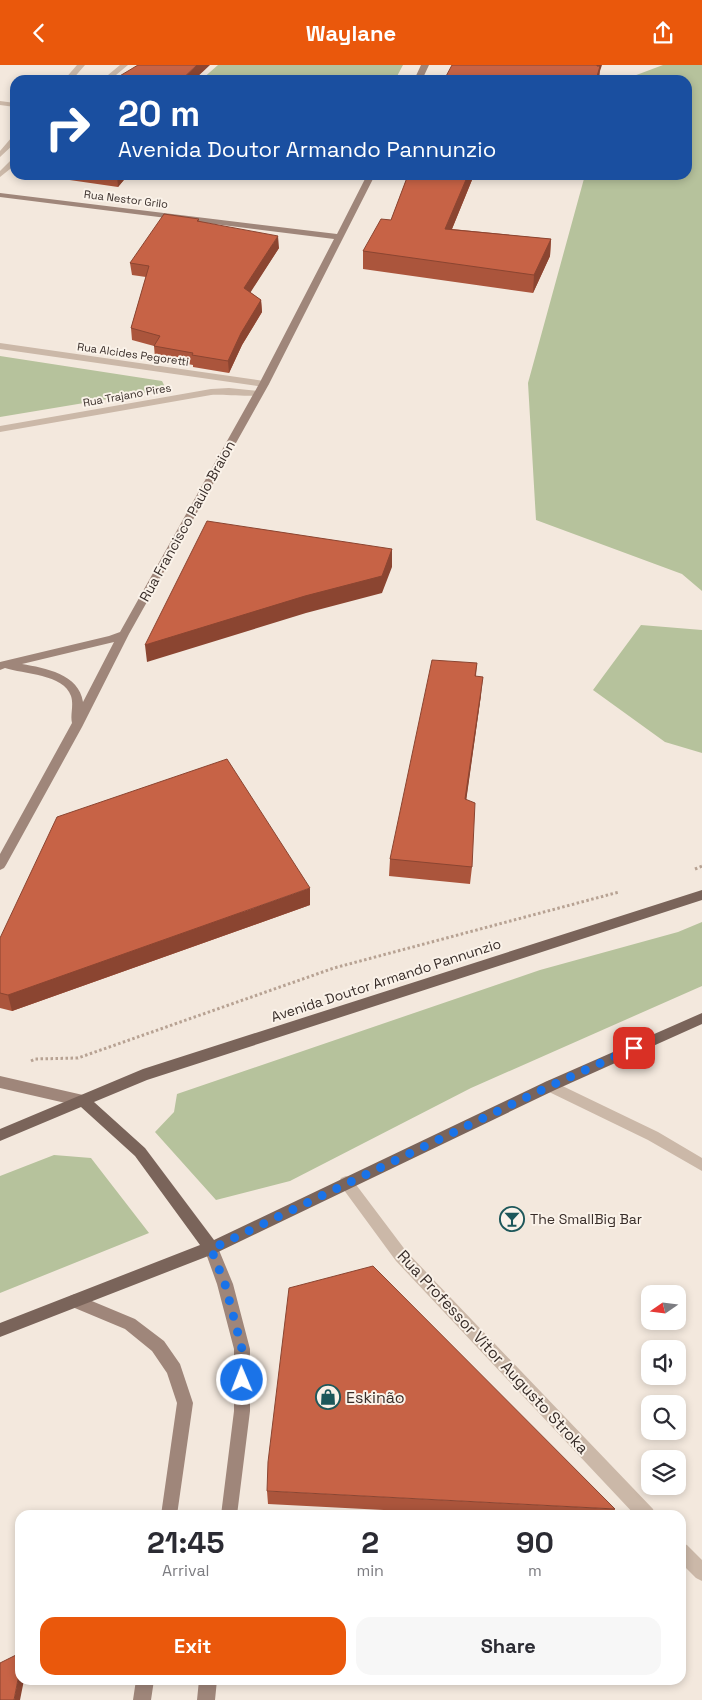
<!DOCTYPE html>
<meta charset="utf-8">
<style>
:root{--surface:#fff;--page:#f7f7f7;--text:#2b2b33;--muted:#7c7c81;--accent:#ea580c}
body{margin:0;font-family:"Space Grotesk",sans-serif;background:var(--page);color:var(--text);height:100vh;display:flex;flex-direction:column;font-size:19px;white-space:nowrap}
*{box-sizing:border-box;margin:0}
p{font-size:16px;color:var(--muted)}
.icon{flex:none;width:28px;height:28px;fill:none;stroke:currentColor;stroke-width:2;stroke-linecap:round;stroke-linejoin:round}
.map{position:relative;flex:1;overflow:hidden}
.panel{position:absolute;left:15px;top:1445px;width:671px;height:175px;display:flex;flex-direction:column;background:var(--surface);border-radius:15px;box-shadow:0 2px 8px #0003}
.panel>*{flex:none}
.banner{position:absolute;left:10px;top:10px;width:682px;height:105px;border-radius:15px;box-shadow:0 2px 8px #0003;background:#1a4fa0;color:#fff;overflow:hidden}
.needle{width:32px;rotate:256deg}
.fabs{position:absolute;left:641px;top:1220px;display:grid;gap:10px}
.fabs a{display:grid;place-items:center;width:45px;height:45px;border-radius:10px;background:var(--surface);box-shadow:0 2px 8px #0003;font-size:25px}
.pin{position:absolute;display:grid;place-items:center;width:42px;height:42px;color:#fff;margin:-21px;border-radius:10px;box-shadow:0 2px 8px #0006}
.me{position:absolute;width:55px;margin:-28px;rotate:359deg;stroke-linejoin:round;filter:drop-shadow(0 0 4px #0008)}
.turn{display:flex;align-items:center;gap:18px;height:105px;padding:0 25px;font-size:22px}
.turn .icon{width:65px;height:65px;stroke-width:2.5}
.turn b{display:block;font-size:35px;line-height:42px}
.eta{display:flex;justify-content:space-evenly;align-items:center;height:85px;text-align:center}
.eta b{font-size:30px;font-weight:700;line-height:35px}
.primary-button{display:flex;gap:10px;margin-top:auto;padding:10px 25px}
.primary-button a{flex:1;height:58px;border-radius:15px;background:var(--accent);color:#fff;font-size:20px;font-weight:700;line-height:58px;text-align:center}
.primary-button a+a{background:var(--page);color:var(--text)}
header{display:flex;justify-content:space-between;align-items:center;height:65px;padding:0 25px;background:var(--accent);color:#fff;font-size:22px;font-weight:700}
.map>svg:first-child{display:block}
</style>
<header><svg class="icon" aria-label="back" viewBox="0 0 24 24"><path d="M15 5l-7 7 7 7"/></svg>Waylane<svg class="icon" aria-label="share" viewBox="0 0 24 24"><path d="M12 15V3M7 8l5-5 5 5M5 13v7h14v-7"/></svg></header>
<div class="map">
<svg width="702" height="1635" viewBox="0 0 702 1635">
<rect width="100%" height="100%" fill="#f3e8dd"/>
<!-- green -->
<path fill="#b6c29c" d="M218 0H403L395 15H201Z
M663 0H702V526L682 509 536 455 528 318 585 110H688V15H623Z
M0 291 162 316 164 320 162 325 0 352Z
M641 560 702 565V688L665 677 593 625Z
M702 857V921L471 1023 290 1116 216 1135 155 1067 174 1047 177 1029 540 905 678 867Z
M54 1090 91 1093 149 1168 0 1228V1111Z"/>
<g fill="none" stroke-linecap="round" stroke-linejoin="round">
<!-- path -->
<path stroke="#b7a293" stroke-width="3" stroke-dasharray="2.5 2.5" stroke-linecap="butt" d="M695 804 702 801
M31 996 35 994 78 993 334 903 619 827"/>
<!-- street -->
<path fill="#cbb8a8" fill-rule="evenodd" d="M77 0H85L72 15H64Z
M120 0H128L110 15H102Z
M0 36 15 38V42L0 40Z
M12 72H15V78L0 92V86Z
M12 94H15V100L0 112V106Z
M0 278 264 316 269 319 264 322 0 284Z
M229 323 258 326 263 329C258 333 221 329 211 330L0 367V361L211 324Z
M550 1015 658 1067 702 1093V1106L648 1075 545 1025 543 1021 545 1017Z
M346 1111 351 1113 406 1186 653 1444 655 1450H635L396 1196 341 1121 339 1117 341 1113Z
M681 1478 687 1480 702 1495V1516L696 1513 681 1498Z"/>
<!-- secondary -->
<path fill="#9f867a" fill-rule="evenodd" d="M421 0H429L422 15H414Z
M367 110H375L269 319 129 569 82 662 6 800 4 803 0 805V789L72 658C70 650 74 640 71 631 64 609 23 609 5 603L0 605V597L109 571 120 567 259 319 334 174 0 132V128L337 169ZM114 577 83 637C79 609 45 603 22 599Z
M0 1011 83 1030 88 1032 90 1036 88 1040 83 1042 0 1023Z
M211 1176 216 1178 233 1219 250 1284V1346L237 1450H221L234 1346V1284L217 1219 204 1183 206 1178Z
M75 1229 135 1254 164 1276 180 1299 193 1338 177 1450H161L177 1338 167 1308 152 1286 125 1264 70 1241 67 1236 70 1231Z
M136 1615H154L151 1635H133Z
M199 1615H217L215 1635H197Z"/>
<!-- primary -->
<path fill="#7a645a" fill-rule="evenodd" d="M702 825V835L147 1015 94 1037 145 1083 214 1175 545 1017 702 948V959L555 1025 216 1188 0 1272V1258L200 1180 135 1091 81 1042 0 1076V1064L143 1004Z"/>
</g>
<!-- wall -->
<path fill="#ab553c" d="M35 110H128L118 122Z
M408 110H474L452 164 551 174 550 191 533 228 363 204V186L391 155Z
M199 154V156L279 183 250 227 261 235 262 247 242 280 229 308 193 302V300L155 293 154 281 132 275 131 263 146 212 132 210 130 198Z
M477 598 476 611 481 630 466 735 472 802 470 819 389 811 390 794Z
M310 840 12 946 0 943V873Z
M267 1426 615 1444 613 1450H480L268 1439Z"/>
<!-- shaded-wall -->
<path fill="#8b4531" d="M197 0H210L194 15H181Z
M597 0H602L600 6 599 15H595Z
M117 110H128L118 122Z
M468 110H474L445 181V164Z
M278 171 279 183 245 236 244 223Z
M551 174 550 191 533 228 534 210Z
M261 235 262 247 242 280 229 308 228 296 241 268Z
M392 484V502L382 528 306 548 147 597 145 580Z
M483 612 481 630 464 751 465 734Z
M310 823V840L12 946 8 930Z
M20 1604V1615H24L20 1635H14Z"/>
<!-- building -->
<path fill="#c76346" stroke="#8b4531" d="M138 0H197L181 15H113Z
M452 0H597V1H600L596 15H444Z
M408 110H468L445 164 551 174 534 210 363 186 381 154 391 155Z
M164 149 199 154 197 156 278 171 244 223 261 235 241 268 228 296 192 290 193 288 154 281 160 271 131 263 149 201 130 198Z
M207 456 392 484 382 511 305 531 145 580Z
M432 595 477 598 475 611 483 612 465 734 475 738 472 802 390 794Z
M227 694 310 823 8 930 0 928V873L57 752Z
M373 1201 615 1444 267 1426 268 1397 289 1223Z
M20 1588V1604L14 1635H0V1598Z"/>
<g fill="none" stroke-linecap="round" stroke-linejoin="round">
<!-- route -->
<path stroke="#1a73e8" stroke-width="9" stroke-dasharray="0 16.2" d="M242 1315V1284L225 1219 211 1184 550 1021 634 983"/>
</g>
<!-- icons -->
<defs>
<symbol id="bar-ring" viewBox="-11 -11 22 22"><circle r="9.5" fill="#faf2e9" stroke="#1d575a" stroke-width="1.5"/><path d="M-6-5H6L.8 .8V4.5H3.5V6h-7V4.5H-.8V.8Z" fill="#1d575a"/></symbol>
<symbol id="shop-ring" viewBox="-11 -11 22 22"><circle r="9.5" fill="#faf2e9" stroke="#1d575a" stroke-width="1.5"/><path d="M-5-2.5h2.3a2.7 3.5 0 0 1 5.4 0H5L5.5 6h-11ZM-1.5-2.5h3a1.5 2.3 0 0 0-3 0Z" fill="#1d575a"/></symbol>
</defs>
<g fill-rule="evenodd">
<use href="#bar-ring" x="498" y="1140" width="28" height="28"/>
<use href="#shop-ring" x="314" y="1318" width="28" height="28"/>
</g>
<g text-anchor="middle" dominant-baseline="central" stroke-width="4" stroke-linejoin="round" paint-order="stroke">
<!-- far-street labels -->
<g font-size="11" fill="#382d29" stroke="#faf2e9">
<text transform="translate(126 134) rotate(7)">Rua Nestor Grilo</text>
<text transform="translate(133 289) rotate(8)">Rua Alcides Pegoretti</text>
<text transform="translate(127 330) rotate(-10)">Rua Trajano Pires</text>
</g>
<!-- street labels -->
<g font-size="14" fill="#382d29" stroke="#faf2e9">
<text transform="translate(187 456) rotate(-61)">Rua Francisco Paulo Braion</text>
<text transform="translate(386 915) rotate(-18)">Avenida Doutor Armando Pannunzio</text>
</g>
<!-- poi labels -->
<g font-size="14" fill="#382d29" stroke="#faf2e9" text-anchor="start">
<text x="530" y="1154">The SmallBig Bar</text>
</g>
<!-- near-street labels -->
<g font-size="16" fill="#382d29" stroke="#faf2e9">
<text transform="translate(493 1287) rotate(47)">Rua Professor Vitor Augusto Stroka</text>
</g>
<!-- near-poi labels -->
<g font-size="16" fill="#382d29" stroke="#faf2e9" text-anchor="start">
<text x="346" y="1332">Eskinão</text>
</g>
</g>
</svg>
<div class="fabs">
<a><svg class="needle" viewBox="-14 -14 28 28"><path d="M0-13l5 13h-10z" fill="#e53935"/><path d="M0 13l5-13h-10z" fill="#7c7c81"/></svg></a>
<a><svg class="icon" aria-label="sound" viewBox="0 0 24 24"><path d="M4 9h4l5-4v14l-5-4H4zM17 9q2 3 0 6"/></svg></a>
<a><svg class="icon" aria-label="search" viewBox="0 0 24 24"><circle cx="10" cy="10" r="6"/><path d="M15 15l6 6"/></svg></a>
<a><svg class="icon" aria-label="layers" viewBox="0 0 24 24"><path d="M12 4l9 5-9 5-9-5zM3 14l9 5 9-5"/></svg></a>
</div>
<div class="pin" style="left:634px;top:983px;background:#d93025"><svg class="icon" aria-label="arrive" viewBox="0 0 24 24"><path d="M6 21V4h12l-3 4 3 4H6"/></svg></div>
<svg class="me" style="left:242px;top:1315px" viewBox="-20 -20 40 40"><circle r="17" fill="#1a73e8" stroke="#fff" stroke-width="3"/><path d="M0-11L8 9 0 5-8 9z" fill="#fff"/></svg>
<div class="banner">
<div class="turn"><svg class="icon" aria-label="right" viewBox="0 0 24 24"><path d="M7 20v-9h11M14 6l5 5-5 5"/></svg><div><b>20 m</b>Avenida Doutor Armando Pannunzio</div></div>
</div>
<section class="panel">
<div class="eta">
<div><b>21:45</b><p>Arrival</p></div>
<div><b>2</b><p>min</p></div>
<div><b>90</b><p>m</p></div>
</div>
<div class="primary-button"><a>Exit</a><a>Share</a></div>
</section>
</div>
